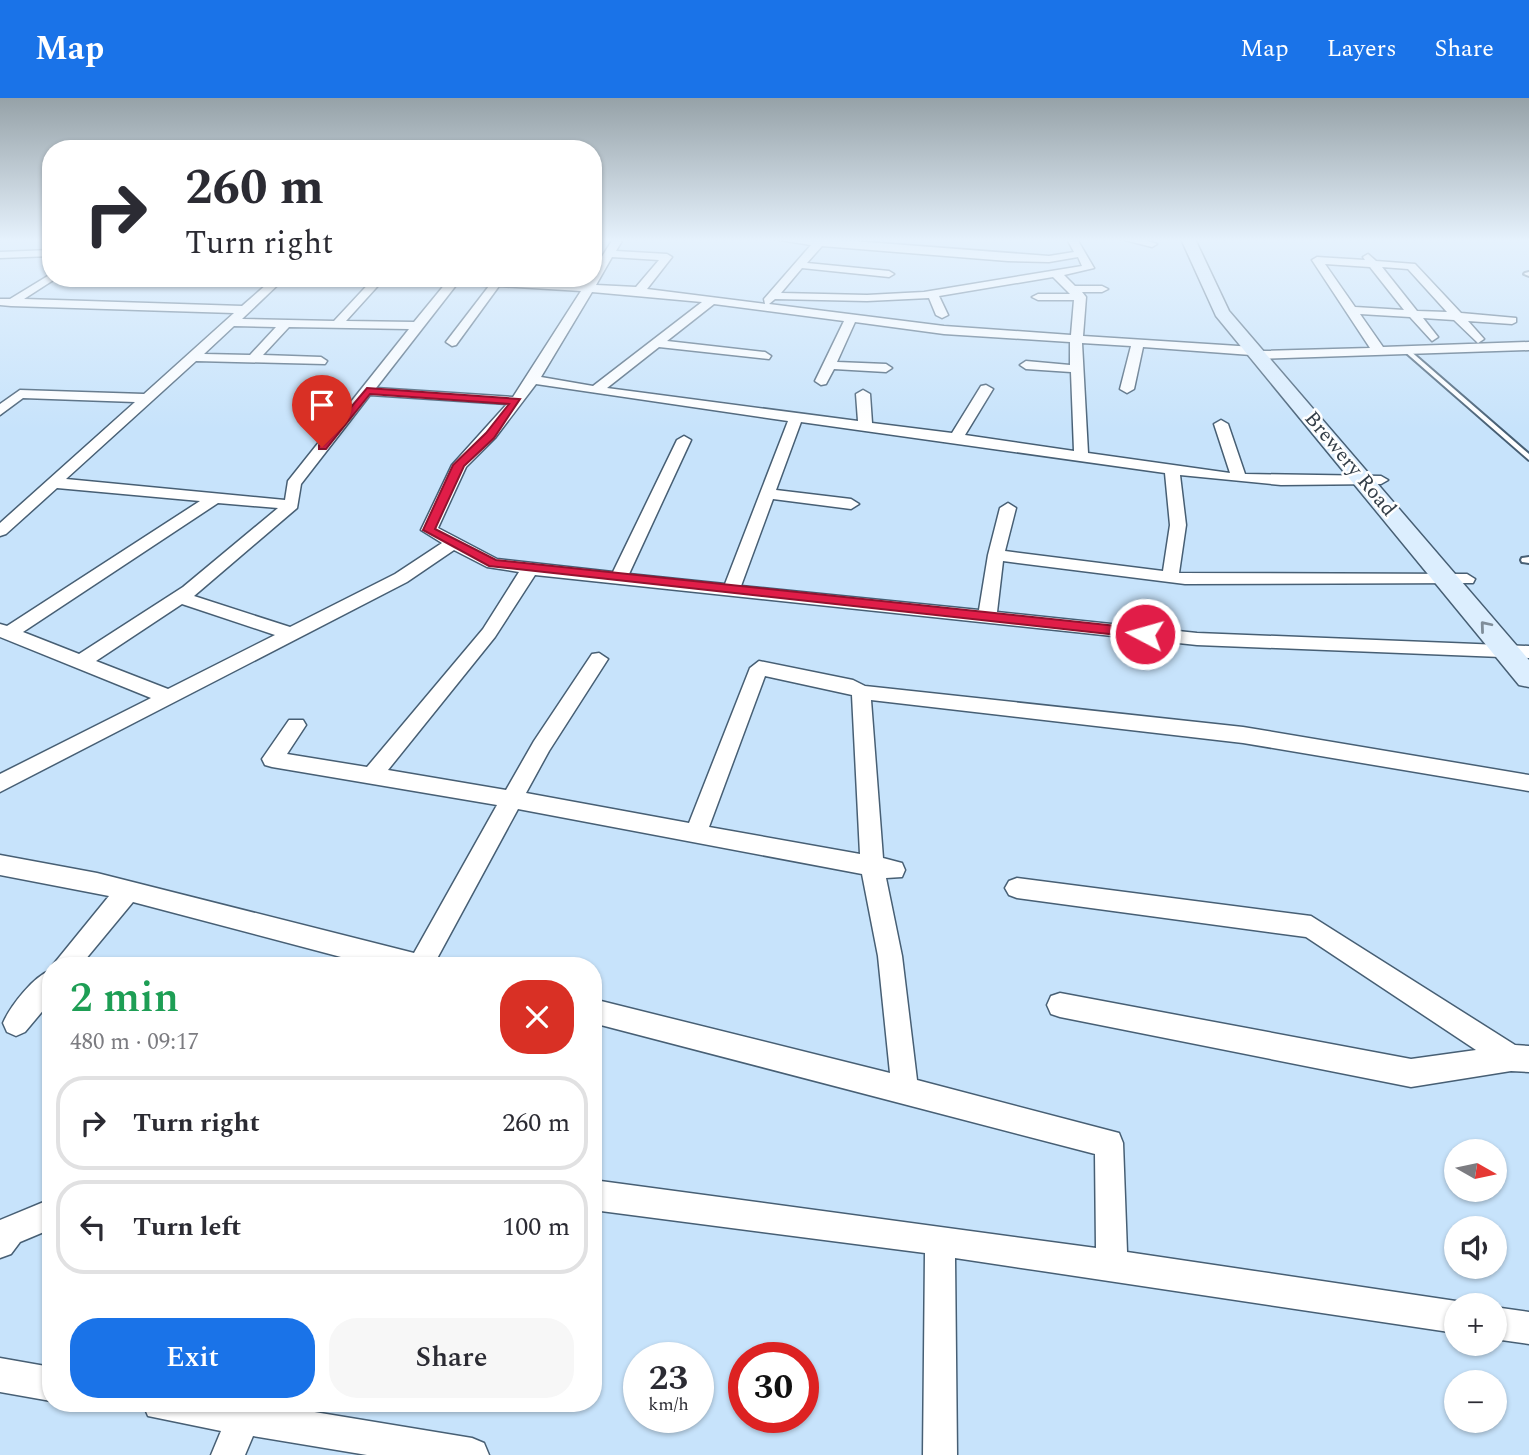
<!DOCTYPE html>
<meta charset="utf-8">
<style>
:root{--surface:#fff;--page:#f7f7f7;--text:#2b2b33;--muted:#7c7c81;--line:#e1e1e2;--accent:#1a73e8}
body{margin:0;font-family:Spectral,serif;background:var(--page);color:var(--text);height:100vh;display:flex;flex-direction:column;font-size:26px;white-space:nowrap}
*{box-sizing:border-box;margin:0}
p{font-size:23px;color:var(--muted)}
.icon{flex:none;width:38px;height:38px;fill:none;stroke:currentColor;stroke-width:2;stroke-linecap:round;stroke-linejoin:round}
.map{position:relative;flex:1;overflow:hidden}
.drawer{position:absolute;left:42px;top:859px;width:560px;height:455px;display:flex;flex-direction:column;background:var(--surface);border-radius:28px;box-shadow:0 2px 5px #0004}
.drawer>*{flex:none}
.hud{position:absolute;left:42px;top:42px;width:560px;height:147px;border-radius:28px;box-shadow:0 2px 5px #0004;background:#fff;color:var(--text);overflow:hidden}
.needle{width:46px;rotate:99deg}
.controls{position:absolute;left:1444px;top:1041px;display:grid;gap:14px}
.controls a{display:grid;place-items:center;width:63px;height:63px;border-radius:50%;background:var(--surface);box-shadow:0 2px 5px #0004;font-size:35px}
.speed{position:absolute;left:623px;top:1244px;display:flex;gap:14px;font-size:35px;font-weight:700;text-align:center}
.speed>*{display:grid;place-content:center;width:91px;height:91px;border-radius:50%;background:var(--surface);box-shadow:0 2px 5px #0004;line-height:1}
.speed small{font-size:18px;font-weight:400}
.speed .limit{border:10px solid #d22;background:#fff;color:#111}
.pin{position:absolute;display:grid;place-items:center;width:60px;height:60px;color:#fff;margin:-72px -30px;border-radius:50% 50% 50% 0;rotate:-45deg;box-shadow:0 0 7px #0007}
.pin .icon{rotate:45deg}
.me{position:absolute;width:77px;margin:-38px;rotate:276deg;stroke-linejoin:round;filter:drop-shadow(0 0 5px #0008)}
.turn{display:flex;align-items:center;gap:24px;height:147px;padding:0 28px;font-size:32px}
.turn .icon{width:91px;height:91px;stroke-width:2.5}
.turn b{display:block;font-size:49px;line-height:60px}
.round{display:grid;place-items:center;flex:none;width:74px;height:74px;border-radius:28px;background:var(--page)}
.overview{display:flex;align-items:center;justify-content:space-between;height:119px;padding:0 28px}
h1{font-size:42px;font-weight:600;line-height:52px;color:#1e9e55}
.button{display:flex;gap:14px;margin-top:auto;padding:14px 28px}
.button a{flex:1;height:80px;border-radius:28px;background:var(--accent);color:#fff;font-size:28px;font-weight:600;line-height:80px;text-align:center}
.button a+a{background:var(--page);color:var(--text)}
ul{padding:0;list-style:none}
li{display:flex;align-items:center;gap:21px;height:94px;margin:0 14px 10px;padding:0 14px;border:4px solid var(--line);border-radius:28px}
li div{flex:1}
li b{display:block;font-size:26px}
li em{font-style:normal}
header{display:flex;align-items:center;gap:42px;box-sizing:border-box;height:98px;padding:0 35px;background:var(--accent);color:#fff}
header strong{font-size:33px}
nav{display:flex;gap:38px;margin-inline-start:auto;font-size:24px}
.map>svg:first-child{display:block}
</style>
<header>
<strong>Map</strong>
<nav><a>Map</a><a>Layers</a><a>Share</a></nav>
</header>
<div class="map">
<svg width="1529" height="1357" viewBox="0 0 1529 1357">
<rect width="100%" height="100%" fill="#c7e3fb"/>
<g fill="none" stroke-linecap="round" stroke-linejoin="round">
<defs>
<path id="lane" d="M1529 174V178L1524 176 1525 175Z
M1404 251H1408L1529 356V362L1404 253Z
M1529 459V465L1522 464 1521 462 1522 460Z"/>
<path id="street" d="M613 141H623L616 153 667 156 672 159 647 191 765 206 764 201 811 147 774 141H827L1049 158 1074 154 1067 141H1077L1094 170 1064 177 1075 188H1102L1108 191 1102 194H1082L1086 199 1083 238 1254 249 1260 253 1370 250 1312 162 1317 159 1365 162 1363 159 1368 156 1376 163 1415 166 1461 215 1516 220V224L1512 226 1468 223 1484 241 1478 245 1454 222 1423 220 1438 239 1432 243 1410 219 1360 216 1383 249 1529 244V252L1257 261 1251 257 1143 249 1134 291 1127 295 1120 291 1131 248 1082 245 1088 355 1230 375 1214 326 1221 322 1228 326 1245 376 1381 378 1388 382 1381 386 1281 387 1180 377 1186 427 1179 475 1467 476 1475 481 1473 485 1185 486 1003 463 997 514 1197 535 1529 548V560L1197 547 535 477 495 539 388 672 506 692 534 643 592 556 599 555 608 561 549 653 526 695 689 725 750 570 759 563 853 582 865 588 1243 629 1529 677V693L1243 645 871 602 883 760 902 765 905 772 902 779 886 780 902 858 917 982 1119 1035 1123 1045 1127 1154 1456 1203 1467 1208H1456V1235L955 1160 957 1357H923L925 1155 593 1112V1082L1096 1150 1095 1056 593 925V901L890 975 878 858 862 776 518 711 433 868H375L133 804 80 868H52L109 798 0 777V757L97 775 414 855 497 707 272 669 265 667 262 661 289 622H303L306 627 287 656 367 669 483 531 519 474 487 469 454 452 407 484 0 694V676L151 600 0 539V526L7 528 200 403 57 390 6 436 0 438V425L135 304 23 300 0 317V306L20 292 144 296 234 215 11 208 0 207V201H10L51 176V180L55 181 24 201 242 208 267 186 190 183 185 180H285L242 221 334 223 374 180H385L346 223 414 224 446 185 409 180 497 181 585 187 589 180H593V173ZM822 148 1008 163 1049 164 1078 159 1082 168 924 194 867 197 781 195 802 170 889 179 894 176 889 173 807 165ZM612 159 659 162 636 189 596 187ZM1325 166 1370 169 1404 212 1355 209ZM1382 169 1408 171 1447 214 1417 213ZM1053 179 1070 196H1038L1032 199 1038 202H1074L1071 237 944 228 769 206 775 201 867 203 929 200 936 217 942 220 948 217 939 198ZM457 186 489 188 446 244 452 248 456 247 499 188 581 193 513 299 376 290ZM592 194 702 204 593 288 541 279ZM714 206 844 223 815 283 821 287 826 286 834 271 886 274 892 270 886 266 837 264 855 224 944 236 1070 244V267L1026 263 1020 267 1026 271 1071 274 1074 353 965 337 993 291 986 287 981 288 952 335 872 325 870 296 863 292 856 296 858 323 607 290 659 249 769 261 771 258 765 254 667 243ZM234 228 276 229 250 257 204 256ZM289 229 409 231 288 383 285 402 66 381 196 263 325 266 327 263 321 259 263 257ZM536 286 788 323 725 486 629 476 691 342 684 338 677 342 613 474 497 461 438 430 466 369 495 340ZM370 297 507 306 452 367 421 432 442 445 395 476 290 529 194 498 297 410 301 386ZM801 324 1165 375 1170 427 1163 473 1005 453 1016 410 1008 405 1000 410 988 457 979 512 741 488 773 401 851 411 859 406 851 401 776 392ZM218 405 278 410 183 489 79 556 23 534ZM182 506 275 537 168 591 96 563ZM765 578 852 597 860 756 709 729Z
M1121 141H1142L1157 146 1152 149Z
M51 152V158L0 160V154Z
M1017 780 1311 818 1515 947 1529 948V974L1511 973 1411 989 1060 919 1051 916 1047 907 1051 898 1060 895 1411 961 1476 952 1306 839 1017 800 1009 797 1005 790 1009 783Z
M51 872V903L25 934 16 938 7 934 3 925C11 907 33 879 51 872Z
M51 1101V1131L20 1144 11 1156 0 1160V1122Z
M1494 1209 1529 1214V1246L1494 1241Z
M0 1260 51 1269V1303L0 1294Z
M143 1306H266L472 1340 484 1345 489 1357H367L253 1338 245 1357H211L221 1333 148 1318Z"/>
<path id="secondary" d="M1181 141H1195L1229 213 1529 562V589L1519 587 1216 218Z"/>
</defs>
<!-- lane casing -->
<use href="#lane" stroke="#475f74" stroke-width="4"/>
<!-- street casing -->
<use href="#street" stroke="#475f74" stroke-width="3"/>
<!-- secondary casing -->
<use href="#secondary" stroke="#475f74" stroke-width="3"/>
<!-- lane -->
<use href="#lane" fill="#fff" fill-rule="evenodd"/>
<!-- street -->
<use href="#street" fill="#fff" fill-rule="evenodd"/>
<!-- secondary -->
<use href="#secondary" fill="#dceefe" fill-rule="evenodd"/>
</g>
<!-- one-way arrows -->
<defs><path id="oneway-chevron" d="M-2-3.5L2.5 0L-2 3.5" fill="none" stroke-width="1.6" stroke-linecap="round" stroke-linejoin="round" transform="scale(1.75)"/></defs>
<use stroke="#7f8d9a" href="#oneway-chevron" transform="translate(1485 528) rotate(-130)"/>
<!-- sky -->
<linearGradient id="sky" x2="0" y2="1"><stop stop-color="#96a2a8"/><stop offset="0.43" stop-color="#e6f2fd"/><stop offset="1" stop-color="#e6f2fd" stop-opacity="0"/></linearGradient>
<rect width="1529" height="331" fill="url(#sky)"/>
<!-- route -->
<path fill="#e11d48" stroke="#92132f" stroke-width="2" d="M367 290 520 301 494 340 464 368 435 431 496 462 1145 531 1152 536 1145 540 489 468 423 432 453 367 486 335 509 306 370 296 326 351H319V347Z"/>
<g text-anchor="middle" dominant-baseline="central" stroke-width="5" stroke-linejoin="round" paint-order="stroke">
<!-- far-street labels -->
<g font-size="21" fill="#333e48" stroke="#fff">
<text transform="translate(1350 366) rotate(50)">Brewery Road</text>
</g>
</g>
</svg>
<div class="controls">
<a><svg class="needle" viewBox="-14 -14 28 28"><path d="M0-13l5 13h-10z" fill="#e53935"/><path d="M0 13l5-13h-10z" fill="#7c7c81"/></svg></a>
<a><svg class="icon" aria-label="sound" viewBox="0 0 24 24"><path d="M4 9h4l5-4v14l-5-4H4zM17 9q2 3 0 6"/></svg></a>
<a>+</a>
<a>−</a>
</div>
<div class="speed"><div>23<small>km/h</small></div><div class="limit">30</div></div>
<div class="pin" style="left:322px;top:349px;background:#d93025"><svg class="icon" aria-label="arrive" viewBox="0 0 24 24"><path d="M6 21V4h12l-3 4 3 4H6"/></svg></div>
<svg class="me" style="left:1145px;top:536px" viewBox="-20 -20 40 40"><circle r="17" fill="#e11d48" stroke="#fff" stroke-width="3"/><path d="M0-11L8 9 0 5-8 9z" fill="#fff"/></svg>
<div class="hud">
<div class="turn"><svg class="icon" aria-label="right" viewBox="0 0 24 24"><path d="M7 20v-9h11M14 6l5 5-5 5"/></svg><div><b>260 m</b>Turn right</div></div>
</div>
<section class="drawer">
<div class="overview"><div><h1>2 min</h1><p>480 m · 09:17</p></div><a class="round" style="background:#d93025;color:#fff"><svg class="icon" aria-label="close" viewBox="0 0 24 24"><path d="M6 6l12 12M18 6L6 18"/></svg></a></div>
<ul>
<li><svg class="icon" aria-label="right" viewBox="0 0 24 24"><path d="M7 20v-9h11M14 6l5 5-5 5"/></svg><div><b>Turn right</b></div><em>260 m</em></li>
<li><svg class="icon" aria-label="left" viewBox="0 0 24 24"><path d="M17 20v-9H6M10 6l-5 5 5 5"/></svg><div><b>Turn left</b></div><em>100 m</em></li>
</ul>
<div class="button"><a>Exit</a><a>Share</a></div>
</section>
</div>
